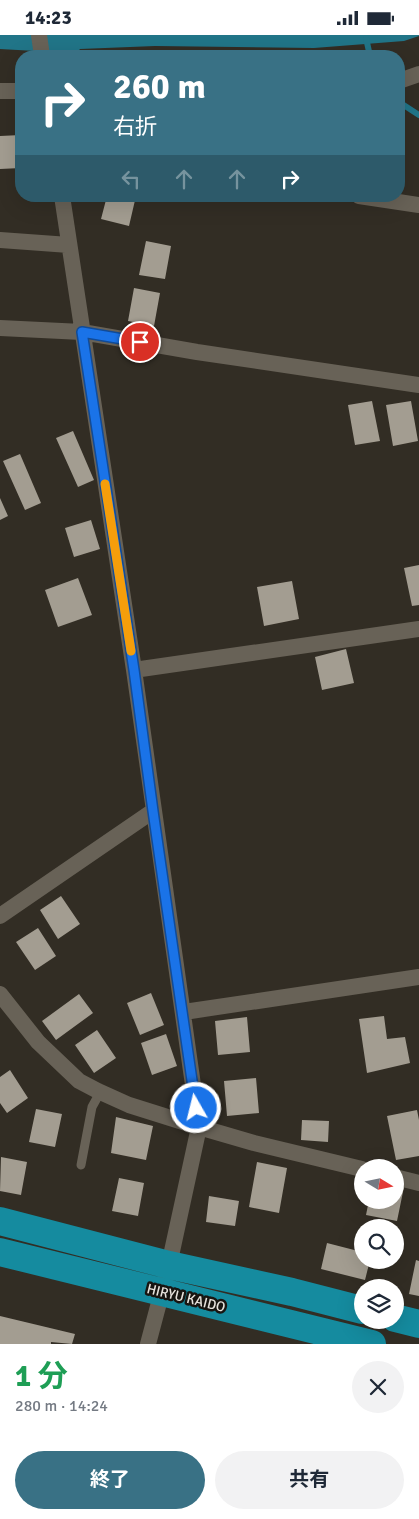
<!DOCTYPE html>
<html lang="ja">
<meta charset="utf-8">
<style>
:root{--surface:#fff;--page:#f2f2f3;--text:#1f2937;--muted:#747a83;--accent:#397185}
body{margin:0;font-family:Signika,"Noto Sans JP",sans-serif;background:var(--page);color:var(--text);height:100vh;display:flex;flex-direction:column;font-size:19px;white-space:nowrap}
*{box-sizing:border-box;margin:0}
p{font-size:16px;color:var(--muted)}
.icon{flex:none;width:28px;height:28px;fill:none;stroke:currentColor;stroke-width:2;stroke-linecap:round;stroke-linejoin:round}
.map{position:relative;height:1309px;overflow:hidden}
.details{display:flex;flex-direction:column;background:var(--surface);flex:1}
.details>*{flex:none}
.guide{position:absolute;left:15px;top:15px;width:390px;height:152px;border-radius:20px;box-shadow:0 5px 20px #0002;background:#397185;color:#fff;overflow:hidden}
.needle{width:32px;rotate:100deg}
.tools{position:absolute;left:354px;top:1124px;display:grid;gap:10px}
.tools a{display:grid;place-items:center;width:50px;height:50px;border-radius:50%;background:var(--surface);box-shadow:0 5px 20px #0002;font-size:25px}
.pin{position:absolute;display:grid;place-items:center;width:42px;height:42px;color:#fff;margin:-21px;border:2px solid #fff;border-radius:50%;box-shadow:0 1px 5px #0007}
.me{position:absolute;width:55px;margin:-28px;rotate:352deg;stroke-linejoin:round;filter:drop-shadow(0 0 4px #0008)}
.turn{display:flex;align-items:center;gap:18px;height:105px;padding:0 15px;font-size:22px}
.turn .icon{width:65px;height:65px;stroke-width:2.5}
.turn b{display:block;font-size:35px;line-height:42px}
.lanes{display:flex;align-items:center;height:48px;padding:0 15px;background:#0003;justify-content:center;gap:25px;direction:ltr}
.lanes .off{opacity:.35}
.round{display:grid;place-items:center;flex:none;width:52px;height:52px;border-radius:26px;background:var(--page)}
.overview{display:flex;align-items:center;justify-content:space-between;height:85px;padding:0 15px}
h1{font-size:30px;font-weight:700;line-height:38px;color:#1e9e55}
.primary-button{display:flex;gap:10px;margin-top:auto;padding:10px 15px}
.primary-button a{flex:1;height:58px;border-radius:30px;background:var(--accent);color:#fff;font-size:20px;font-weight:700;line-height:58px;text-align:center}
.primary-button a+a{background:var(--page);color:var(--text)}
.status{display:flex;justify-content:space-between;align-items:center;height:35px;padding:0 25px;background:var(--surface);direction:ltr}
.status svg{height:14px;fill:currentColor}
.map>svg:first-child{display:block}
</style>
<div class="status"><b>14:23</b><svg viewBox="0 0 49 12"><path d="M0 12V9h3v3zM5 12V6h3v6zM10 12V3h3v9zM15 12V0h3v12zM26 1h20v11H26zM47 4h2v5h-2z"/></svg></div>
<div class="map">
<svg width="419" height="1309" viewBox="0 0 419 1309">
<rect width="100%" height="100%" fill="#322d24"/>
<!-- water -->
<path fill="#217588" d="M0 0H419V1L404 6 314 13 155 11 80 14 74 21H54L53 17 0 14Z"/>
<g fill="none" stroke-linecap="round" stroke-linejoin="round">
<!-- stream -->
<path stroke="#217588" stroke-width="6" d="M366 3 370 21
M399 67 419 80"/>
</g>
<!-- building -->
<path fill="#a39d91" d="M21 100V133L0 134V101Z
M107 161H136L129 191 101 184Z
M146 206 171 211 165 244 139 240Z
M134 253 160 258 154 291 128 286Z
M372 366 380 406 355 410 348 370Z
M411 366 418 406 393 411 386 370Z
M73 396 94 445 78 452 56 403Z
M20 419 41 468 25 475 3 426Z
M0 463 8 481 0 485Z
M91 485 100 514 74 522 65 493Z
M419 530V570L412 571 404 533Z
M78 543 92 580 58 592 45 555Z
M292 546 299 584 264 591 257 552Z
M346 614 354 648 322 655 315 622Z
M61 861 80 889 58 904 40 875Z
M38 893 56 921 35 935 16 907Z
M151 958 164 990 140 1000 127 968Z
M79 959 93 978 56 1005 42 986Z
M384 981 387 1004 405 1002 410 1028 367 1038 359 984Z
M247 982 250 1017 218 1020 215 986Z
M97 995 116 1023 94 1038 75 1010Z
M166 999 177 1031 152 1040 141 1008Z
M10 1035 28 1063 7 1078 0 1068V1042Z
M256 1043 259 1078 227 1081 224 1046Z
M36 1074 62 1079 55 1112 29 1107Z
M417 1075 419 1085V1121L396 1125 387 1081Z
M116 1082 153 1091 146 1125 111 1118Z
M302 1085 329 1086 328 1107 301 1105Z
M1 1122 27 1127 21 1160 0 1156Z
M257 1127 287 1133 279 1178 249 1172Z
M119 1143 144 1148 138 1181 112 1176Z
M395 1150 404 1152 397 1186 366 1180 369 1165H395Z
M209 1161 239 1166 235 1191 206 1187Z
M327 1208 362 1217V1225H370L365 1245 321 1234Z
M416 1225 419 1226V1261L409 1259Z
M0 1281 75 1299 72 1309 51 1307V1309H0Z"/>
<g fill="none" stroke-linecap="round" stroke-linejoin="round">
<!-- service -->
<path stroke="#686257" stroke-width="9" d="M81 1130 92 1072 97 1063 103 1058"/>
<!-- minor -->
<path stroke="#686257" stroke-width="16" d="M39 0 42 21
M399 46 419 39
M0 56H21
M62 161 134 635 199 1092 169 1230 148 1309
M359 161 419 170
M0 205 69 210
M0 293 82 297 197 317 419 350
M134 635 419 594
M0 881 153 776
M0 959 38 1007 79 1046 98 1056 129 1070 199 1092 254 1108 362 1134
M184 977 419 942
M395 1142 419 1148"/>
<!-- trunk -->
<path stroke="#158b9f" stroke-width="28" d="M0 1186 169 1230 292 1257 362 1275
M0 1217 372 1309
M395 1283 419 1289"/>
</g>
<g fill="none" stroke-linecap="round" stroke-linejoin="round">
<defs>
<path id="route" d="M140 307 82 297 134 635 153 776 196 1073"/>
</defs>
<!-- route casing -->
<use href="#route" stroke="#114b97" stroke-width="12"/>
<!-- route -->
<use href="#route" stroke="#1a73e8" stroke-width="9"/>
<!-- slow -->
<path stroke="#f59e0b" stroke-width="9" d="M105 449 131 616"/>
</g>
<g text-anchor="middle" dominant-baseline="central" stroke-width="5" stroke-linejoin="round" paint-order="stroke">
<!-- street labels -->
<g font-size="14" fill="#e7e3dd" stroke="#181511">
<text transform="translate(186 1263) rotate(14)">HIRYU KAIDO</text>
</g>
</g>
</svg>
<div class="tools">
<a><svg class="needle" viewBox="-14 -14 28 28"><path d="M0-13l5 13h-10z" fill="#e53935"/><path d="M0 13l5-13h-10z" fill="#747a83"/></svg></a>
<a><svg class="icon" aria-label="search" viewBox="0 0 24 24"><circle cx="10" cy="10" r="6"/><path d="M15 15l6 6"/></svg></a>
<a><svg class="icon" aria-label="layers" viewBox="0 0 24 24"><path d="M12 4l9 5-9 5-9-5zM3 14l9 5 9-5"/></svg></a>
</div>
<div class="pin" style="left:140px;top:307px;background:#d93025"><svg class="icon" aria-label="arrive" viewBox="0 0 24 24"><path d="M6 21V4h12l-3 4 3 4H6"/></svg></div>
<svg class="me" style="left:196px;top:1073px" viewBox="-20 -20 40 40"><circle r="17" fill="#1a73e8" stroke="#fff" stroke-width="3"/><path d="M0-11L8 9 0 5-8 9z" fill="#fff"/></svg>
<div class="guide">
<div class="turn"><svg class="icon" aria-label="right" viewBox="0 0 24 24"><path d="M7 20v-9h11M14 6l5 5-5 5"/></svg><div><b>260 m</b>右折</div></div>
<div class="lanes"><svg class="icon off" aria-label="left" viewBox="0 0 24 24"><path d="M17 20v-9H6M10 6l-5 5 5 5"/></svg><svg class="icon off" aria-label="ahead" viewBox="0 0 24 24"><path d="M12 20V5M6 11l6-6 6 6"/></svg><svg class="icon off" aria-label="ahead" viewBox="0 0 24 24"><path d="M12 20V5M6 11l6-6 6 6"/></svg><svg class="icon" aria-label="right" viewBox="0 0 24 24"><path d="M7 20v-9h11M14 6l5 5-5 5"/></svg></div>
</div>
</div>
<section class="details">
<div class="overview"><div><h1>1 分</h1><p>280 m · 14:24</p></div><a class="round"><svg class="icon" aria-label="close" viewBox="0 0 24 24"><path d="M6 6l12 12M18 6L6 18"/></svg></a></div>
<div class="primary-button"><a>終了</a><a>共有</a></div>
</section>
